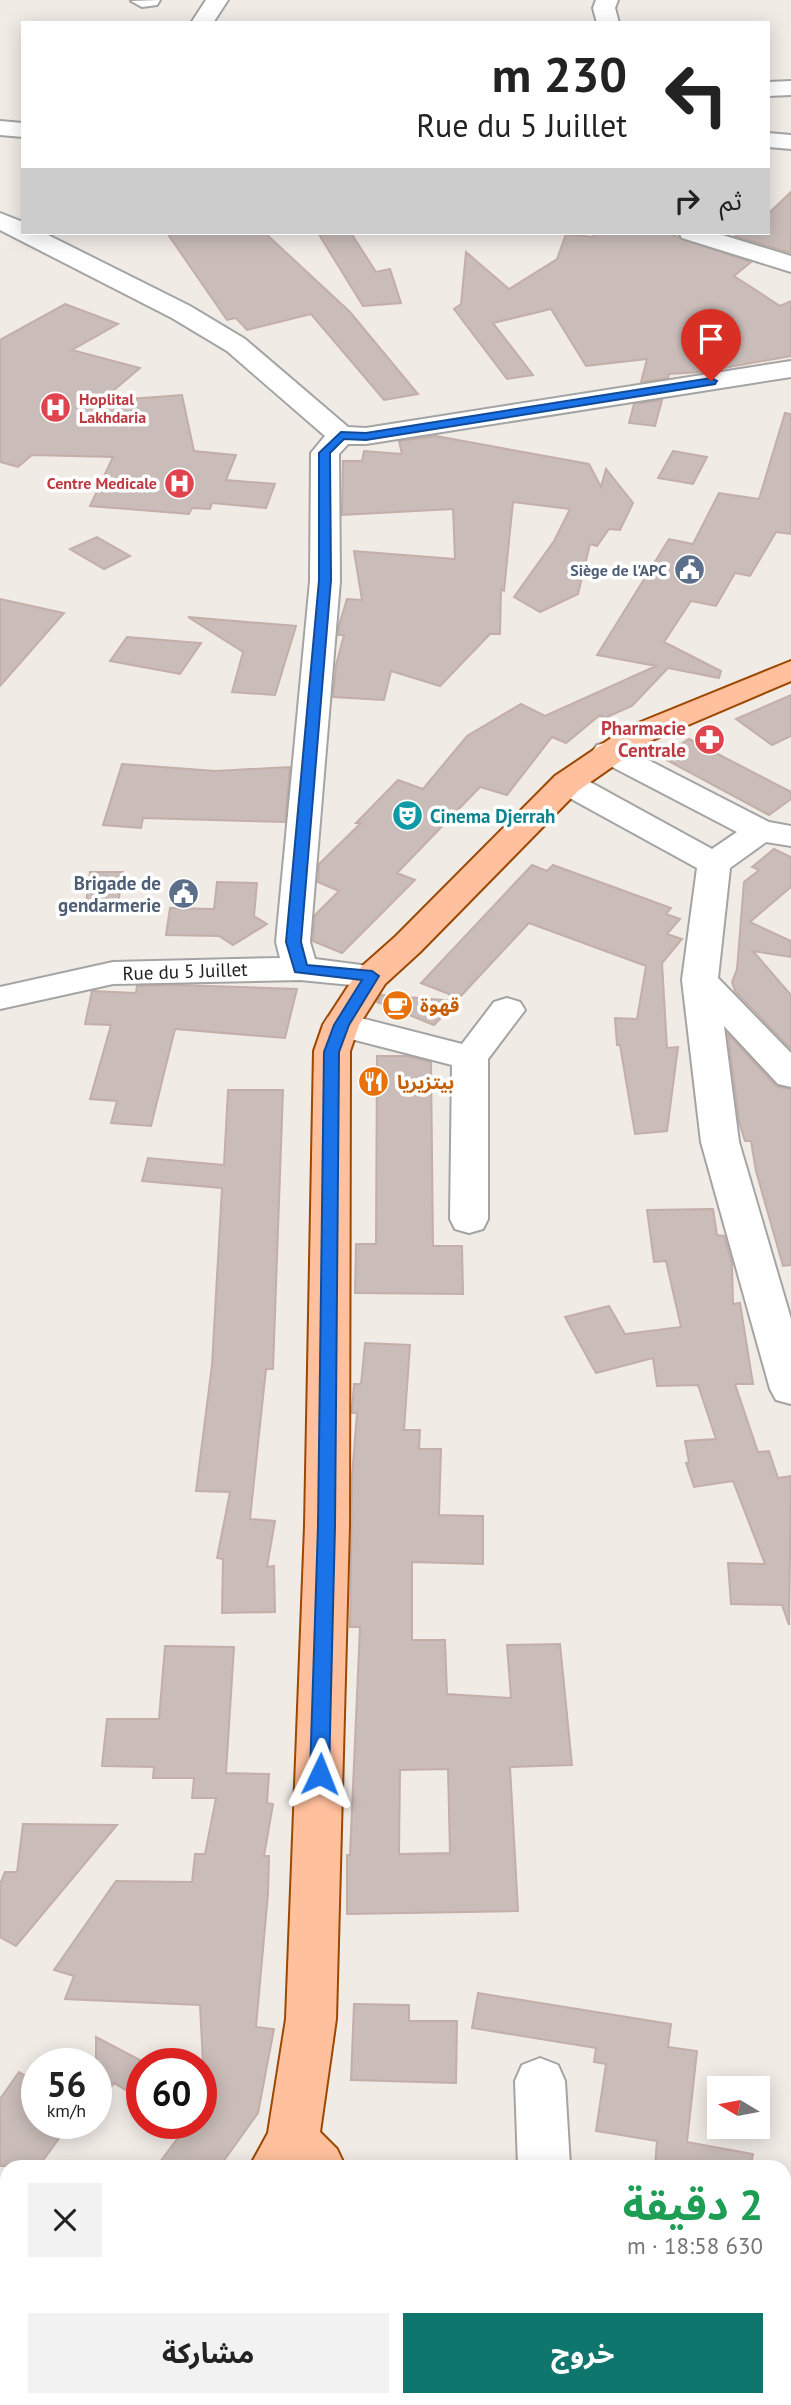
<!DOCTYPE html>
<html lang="ar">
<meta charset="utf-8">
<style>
:root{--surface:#fff;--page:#f2f2f2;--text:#222;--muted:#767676;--accent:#0f766e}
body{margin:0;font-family:"PT Sans","Noto Sans Arabic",sans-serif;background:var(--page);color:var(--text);direction:rtl;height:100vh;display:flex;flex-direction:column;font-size:26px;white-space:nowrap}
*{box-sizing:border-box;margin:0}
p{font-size:23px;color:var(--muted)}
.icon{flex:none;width:38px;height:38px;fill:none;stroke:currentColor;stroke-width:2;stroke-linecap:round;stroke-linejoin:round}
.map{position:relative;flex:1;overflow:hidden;direction:ltr}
.sheet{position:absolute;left:0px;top:2160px;width:791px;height:247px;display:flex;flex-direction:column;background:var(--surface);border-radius:21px 21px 0 0;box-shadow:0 4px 18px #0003;direction:rtl}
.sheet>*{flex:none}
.hud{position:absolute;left:21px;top:21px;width:749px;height:214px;border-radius:0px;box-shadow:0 4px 18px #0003;direction:rtl;background:#fff;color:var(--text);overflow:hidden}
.needle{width:46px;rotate:280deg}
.fabs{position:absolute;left:707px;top:2076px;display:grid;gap:14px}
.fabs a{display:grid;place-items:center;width:63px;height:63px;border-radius:0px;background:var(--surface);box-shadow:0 4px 18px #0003;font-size:35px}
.speed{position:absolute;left:21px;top:2048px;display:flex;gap:14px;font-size:35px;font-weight:700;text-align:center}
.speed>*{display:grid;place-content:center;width:91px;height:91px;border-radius:50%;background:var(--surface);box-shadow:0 4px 18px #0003;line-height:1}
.speed small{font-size:18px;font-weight:400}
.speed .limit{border:10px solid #d22;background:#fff;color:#111}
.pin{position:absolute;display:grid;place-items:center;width:60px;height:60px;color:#fff;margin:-72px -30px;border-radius:50% 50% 50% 0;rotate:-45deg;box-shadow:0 0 7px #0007}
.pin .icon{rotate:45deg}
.me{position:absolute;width:77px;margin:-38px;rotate:2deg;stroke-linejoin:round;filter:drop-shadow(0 0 5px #0008)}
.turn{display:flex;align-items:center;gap:24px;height:147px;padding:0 28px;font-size:32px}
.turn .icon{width:91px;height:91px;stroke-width:2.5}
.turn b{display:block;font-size:49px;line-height:60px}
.then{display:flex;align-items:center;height:66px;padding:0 28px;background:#0003;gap:14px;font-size:26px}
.round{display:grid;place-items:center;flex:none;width:74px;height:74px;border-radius:0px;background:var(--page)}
.headline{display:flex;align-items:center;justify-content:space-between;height:119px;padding:0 28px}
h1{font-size:42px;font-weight:700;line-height:52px;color:#1e9e55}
.cta{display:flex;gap:14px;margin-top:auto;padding:14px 28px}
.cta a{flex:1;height:80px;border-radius:0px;background:var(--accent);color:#fff;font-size:28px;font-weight:700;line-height:80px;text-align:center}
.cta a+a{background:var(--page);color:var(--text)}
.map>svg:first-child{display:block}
</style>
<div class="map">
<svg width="791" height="2405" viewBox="0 0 791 2405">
<rect width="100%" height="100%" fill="#f1ebe6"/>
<!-- building -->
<path fill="#c9bcb9" stroke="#c4aea8" stroke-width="2" fill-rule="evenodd" d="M791 192V253L735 236 739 233H768V214Z
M167 233H265L350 312 418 394 384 400 311 314 247 330 236 318 227 320Z
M318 233H351L376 272 390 269 401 303 363 306Z
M595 233H666L751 262 734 276 780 306 791 301V356L701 372 669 374 668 378 641 382 647 359 586 366 551 309 493 323 533 375 507 379 454 309 461 304 466 252 509 289 557 259 566 234 593 237Z
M65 304 118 324 72 350 140 368 101 401 182 395 194 451 236 455 226 480 275 484 266 508 212 503 210 509 192 508 189 514 90 506 113 457 32 455 18 467 0 462V340Z
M662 400 655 426 629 423 634 404Z
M785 413 791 414V534L776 532 750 576 735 573 716 606 691 601 664 642 721 671 719 678 668 668 632 706 605 718 600 715 566 743 552 737 507 795 480 787 397 873 415 880 342 953 313 941 315 915 339 891 318 882 319 864 361 823H356L398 780 423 789 467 736 521 704 545 716 656 666 597 655 669 539 693 544 719 493 759 499Z
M436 436 589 464 601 487 606 469 633 503 620 530 609 529 597 546 590 544 578 594 540 612 514 597 554 541 570 509 513 502 504 591 501 589 500 634H490L440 686 391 671 384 700 333 697 336 665 344 635H338L339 625 347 599 362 600 354 551 455 559 453 509 342 515 343 461H362L364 451 402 454 399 441Z
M673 451 707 457 693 484 658 478Z
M97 537 130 556 104 569 70 549Z
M0 599 64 613 0 686Z
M188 617 296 626 275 695 232 692 243 652Z
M127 637 201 643 180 674 110 661Z
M791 695V736L772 745 736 719Z
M689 739 791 792V799L769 815 661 757Z
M122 764 215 771 290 767 285 822 143 818 141 828 103 825Z
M774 849 791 857V887L750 922 791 941V957L753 951 791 995V1049L735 991 732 982 737 969 744 882 759 870 752 867Z
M532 865 547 871 553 865 608 885 671 908 666 914 680 919 667 934 682 939 662 963 667 1048 678 1047 667 1131 635 1134 620 1045H617L615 1018 637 1019 646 966 529 923 459 998 421 983Z
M90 872H123L118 904 86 903Z
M217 882 257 883 254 916 267 924 233 945 219 936 166 935 170 908 214 909Z
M178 985 297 989 285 1038 175 1029 151 1126 111 1123 117 1101 90 1099 111 1025 85 1024 92 991 136 993 137 986Z
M381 995 457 1001 434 1025 377 1002Z
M728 1034 776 1086 791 1089V1265L783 1266 756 1171 751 1141H745L739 1122Z
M377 1056H407L431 1062 433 1246H462L463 1294 355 1293 356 1244H376Z
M228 1090H283L273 1369H266L250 1519 275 1521 267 1567 274 1566 275 1612 222 1613 223 1559 217 1558 230 1492 196 1491 212 1365 222 1188 142 1181 148 1158 224 1165Z
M713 1209 717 1235 724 1236 732 1263 733 1304 740 1303 753 1384H735L758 1452 769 1451 778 1478 791 1476 789 1625 782 1605 731 1604 728 1563 765 1564 733 1481 694 1487 686 1463 689 1462 685 1441 716 1439 698 1385 657 1386 653 1358 596 1373 565 1317 609 1306 625 1334 681 1327 666 1261 654 1262 647 1210Z
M365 1343 410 1345 404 1430H420L419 1449H441L439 1515 483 1516V1564L412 1562V1640H445L447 1694 511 1698 507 1645 560 1644 572 1765 510 1767 518 1911 347 1914V1855H350L360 1627H350L352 1476 357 1413H352V1408L354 1384H361ZM448 1769 450 1853 399 1854 400 1770Z
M165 1646 234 1647 226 1773 269 1774 267 1803 273 1804 264 1856H269L268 1894 256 2027 274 2029 258 2113 220 2166H157L189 2123H201V2100L205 2103 200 2005 65 1999 74 1976 54 1970 116 1881 192 1882 195 1854H205L216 1798H192L194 1778H153L154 1767 102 1766 107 1719H159Z
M23 1824 117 1825 16 1946 0 1937V1884L5 1872H17Z
M478 1993 671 2024 668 2047 697 2051 687 2142 753 2154 751 2166H655L657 2141 596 2131 606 2064 594 2062 596 2048 472 2028Z
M354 2004 409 2005V2021H457L456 2083 351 2080Z
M96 2037 142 2061V2100L114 2083 96 2108Z
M19 2072 37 2082V2123H70L39 2166H0V2099Z"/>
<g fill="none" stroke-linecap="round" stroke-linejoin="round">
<defs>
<path id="minor" d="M160 0 157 5 142 7 131 1Z
M206 0H228L213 23H191Z
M596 0H618L615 8 619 23H597L593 8Z
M791 81V95L768 96V82Z
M0 121 23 123V137L0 135Z
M768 133 791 135V149L768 147Z
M0 213 23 222V233H44L190 306 245 339 348 427 366 428 791 361V377L366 444H348L339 454 340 581 310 942 315 959 384 968 390 976 384 984 372 987 300 980 113 984 0 1009V987L113 962 280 958 276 942 310 581 311 453 325 436 227 351 172 318 0 230Z
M679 233H716L791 256V272L682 238Z
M608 742 619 745 769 822 791 826V846L766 842 730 868 718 978 791 1053V1087L778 1084 724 1026 739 1142 791 1319V1404L776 1400 770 1389 701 1142 682 980 697 868 555 790 551 783 555 776 567 773 579 776 712 849 737 832 597 759 592 752 597 745Z
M507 998 520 1002 525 1010 488 1059V1219L483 1229 469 1233 455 1229 450 1219 452 1065 328 1033 323 1025 328 1017 341 1013 462 1044 494 1002Z
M540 2058 558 2065 565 2081 570 2166H518L515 2081 522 2065Z
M791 2302V2356L784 2357V2303Z"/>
<path id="major" d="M791 661V681L648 742 579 790 420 952 385 984 359 1025 350 1051 349 1526 336 2019 320 2132 337 2149 345 2166H250L268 2133 286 2019 305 1526 314 1051 323 1025 360 968 396 936 555 776 626 728Z
M68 2399H126L123 2405H65Z
M437 2399H494L491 2405H434Z"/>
</defs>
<!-- minor casing -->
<use href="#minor" stroke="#a4a4a4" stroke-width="4"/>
<!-- major casing -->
<use href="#major" stroke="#9c4800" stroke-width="4"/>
<!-- minor -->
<use href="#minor" fill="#fff" fill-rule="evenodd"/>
<!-- major -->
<use href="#major" fill="#ffc09d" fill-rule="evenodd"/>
</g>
<!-- route -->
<path fill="#1a73e8" stroke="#114b97" stroke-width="2" d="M711 378 717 381 715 384 366 440 344 439 330 453 331 580 301 942 307 965 372 971 379 976 349 1025 339 1052 335 1526 329 1774 327 1779H313L310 1774 318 1526 324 1052 334 1025 362 980 295 972 286 942 319 580V453L341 432 366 433Z"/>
<!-- icons -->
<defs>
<symbol id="hospital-disc" viewBox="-11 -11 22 22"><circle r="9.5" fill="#e0444e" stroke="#fff"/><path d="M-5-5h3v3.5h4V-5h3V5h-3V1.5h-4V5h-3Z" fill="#fff"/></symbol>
<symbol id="civic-disc" viewBox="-11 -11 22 22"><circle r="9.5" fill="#5c6f8a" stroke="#fff"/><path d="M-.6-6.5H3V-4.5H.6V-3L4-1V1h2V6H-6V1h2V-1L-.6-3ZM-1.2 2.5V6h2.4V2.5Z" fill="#fff"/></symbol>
<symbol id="pharmacy-disc" viewBox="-11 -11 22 22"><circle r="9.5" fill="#e0444e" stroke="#fff"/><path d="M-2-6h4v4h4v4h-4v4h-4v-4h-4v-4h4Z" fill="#fff"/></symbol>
<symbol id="theatre-disc" viewBox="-11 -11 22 22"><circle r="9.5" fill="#0f9aa8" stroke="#fff"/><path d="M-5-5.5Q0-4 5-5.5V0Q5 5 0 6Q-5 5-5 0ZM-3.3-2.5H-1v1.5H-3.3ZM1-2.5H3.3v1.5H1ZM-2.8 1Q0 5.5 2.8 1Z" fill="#fff"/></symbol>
<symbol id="cafe-disc" viewBox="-11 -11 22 22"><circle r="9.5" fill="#e8710a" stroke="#fff"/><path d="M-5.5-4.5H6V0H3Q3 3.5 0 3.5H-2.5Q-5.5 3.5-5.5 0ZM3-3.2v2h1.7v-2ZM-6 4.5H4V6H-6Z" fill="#fff"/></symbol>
<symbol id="restaurant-disc" viewBox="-11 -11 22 22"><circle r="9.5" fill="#e8710a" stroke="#fff"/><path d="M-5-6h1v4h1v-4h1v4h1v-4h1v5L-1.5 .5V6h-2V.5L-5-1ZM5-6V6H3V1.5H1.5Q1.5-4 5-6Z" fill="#fff"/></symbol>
</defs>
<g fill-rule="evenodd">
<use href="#hospital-disc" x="38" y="390" width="35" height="35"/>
<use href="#hospital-disc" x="162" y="466" width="35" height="35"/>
<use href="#civic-disc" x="672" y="552" width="35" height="35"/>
<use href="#pharmacy-disc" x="692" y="722" width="35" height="35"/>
<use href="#theatre-disc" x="390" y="798" width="35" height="35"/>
<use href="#civic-disc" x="166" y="876" width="35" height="35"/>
<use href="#cafe-disc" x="380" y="988" width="35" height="35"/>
<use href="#restaurant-disc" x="356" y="1064" width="35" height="35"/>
</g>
<g text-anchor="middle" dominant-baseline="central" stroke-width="7" stroke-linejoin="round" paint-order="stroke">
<!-- far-health labels -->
<g font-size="16" font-weight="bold" fill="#be3a42" stroke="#fff" text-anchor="start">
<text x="79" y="399">Hoplital<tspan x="79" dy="18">Lakhdaria</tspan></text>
<text x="157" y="483" text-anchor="end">Centre Medicale</text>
</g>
<!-- far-service labels -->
<g font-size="16" font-weight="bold" fill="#4e5e75" stroke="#fff" text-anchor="end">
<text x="667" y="570">Siège de l'APC</text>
</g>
<!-- health labels -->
<g font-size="19" font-weight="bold" fill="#be3a42" stroke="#fff" text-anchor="end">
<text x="686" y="728">Pharmacie<tspan x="686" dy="22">Centrale</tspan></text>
</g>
<!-- culture labels -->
<g font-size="19" font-weight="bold" fill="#0d838f" stroke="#fff" text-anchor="start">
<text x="430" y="816">Cinema Djerrah</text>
</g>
<!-- service labels -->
<g font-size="19" font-weight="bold" fill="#4e5e75" stroke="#fff" text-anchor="end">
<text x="161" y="883">Brigade de<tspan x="161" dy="22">gendarmerie</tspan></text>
</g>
<!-- street labels -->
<g font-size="19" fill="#202020" stroke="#fff">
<text transform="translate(185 971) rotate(-2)">Rue du 5 Juillet</text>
</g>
<!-- food labels -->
<g font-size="19" font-weight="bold" fill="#c56008" stroke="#fff" text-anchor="start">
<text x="420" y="1005">قهوة</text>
<text x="397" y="1082">بيتزيريا</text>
</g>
</g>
</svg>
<div class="fabs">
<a><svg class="needle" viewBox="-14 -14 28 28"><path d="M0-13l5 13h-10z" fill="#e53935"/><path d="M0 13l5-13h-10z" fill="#767676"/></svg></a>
</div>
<div class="speed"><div>56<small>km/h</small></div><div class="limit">60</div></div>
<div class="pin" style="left:711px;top:381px;background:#d93025"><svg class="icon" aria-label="arrive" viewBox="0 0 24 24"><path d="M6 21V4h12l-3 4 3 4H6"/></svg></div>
<svg class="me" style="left:320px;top:1774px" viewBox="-20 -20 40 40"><path d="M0-17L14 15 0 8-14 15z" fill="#1a73e8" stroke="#fff" stroke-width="4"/></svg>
<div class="hud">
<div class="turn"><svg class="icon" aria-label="left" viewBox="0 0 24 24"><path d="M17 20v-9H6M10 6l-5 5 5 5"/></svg><div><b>230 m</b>Rue du 5 Juillet</div></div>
<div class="then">ثم<svg class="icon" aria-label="right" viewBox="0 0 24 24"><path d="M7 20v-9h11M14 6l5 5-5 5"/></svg></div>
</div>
<section class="sheet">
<div class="headline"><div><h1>2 دقيقة</h1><p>630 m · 18:58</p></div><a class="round"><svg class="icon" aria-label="close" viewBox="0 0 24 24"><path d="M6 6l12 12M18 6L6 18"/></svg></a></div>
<div class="cta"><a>خروج</a><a>مشاركة</a></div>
</section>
</div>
